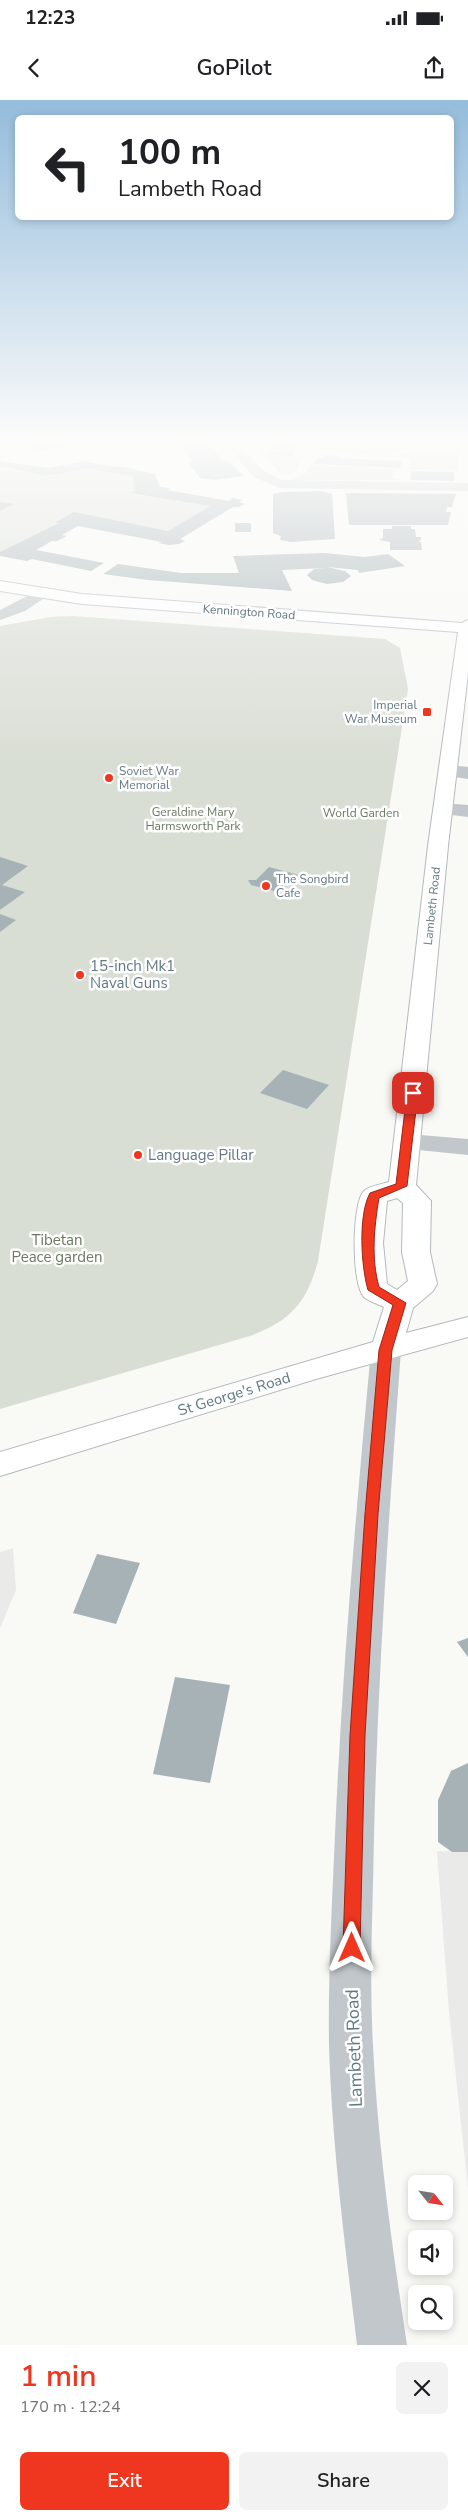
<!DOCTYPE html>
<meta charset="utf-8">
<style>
:root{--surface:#fff;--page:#f2f2f2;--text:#202124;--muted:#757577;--accent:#ef3720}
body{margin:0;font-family:"Nunito Sans",sans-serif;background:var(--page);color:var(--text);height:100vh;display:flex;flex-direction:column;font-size:19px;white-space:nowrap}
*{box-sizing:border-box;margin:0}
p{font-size:16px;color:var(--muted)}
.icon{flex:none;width:28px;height:28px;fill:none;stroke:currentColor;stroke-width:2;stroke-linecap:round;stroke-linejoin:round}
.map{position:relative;height:2245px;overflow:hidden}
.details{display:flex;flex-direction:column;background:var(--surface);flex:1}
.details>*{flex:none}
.top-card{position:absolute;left:15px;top:15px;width:439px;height:105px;border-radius:8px;box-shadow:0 2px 8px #0003;background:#fff;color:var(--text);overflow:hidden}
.needle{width:32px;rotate:120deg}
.buttons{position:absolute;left:408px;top:2075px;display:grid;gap:10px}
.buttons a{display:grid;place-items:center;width:45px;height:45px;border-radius:8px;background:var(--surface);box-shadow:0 2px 8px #0003;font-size:25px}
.pin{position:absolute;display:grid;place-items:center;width:42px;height:42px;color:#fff;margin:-21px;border-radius:10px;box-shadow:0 2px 8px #0006}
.me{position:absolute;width:55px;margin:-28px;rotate:0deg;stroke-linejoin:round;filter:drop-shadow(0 0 4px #0008)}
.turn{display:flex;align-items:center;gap:18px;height:105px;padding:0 20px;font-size:22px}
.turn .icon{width:65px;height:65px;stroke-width:2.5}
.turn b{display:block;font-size:35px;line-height:42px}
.round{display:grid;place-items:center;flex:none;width:52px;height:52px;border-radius:8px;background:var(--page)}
.overview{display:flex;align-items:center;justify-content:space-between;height:85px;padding:0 20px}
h1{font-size:30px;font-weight:600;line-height:38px;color:var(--accent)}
.cta{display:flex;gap:10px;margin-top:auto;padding:10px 20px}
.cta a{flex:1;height:58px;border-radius:8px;background:var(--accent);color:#fff;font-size:20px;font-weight:600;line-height:58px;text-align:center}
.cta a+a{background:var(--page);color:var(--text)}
.status{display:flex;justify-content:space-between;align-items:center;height:35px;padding:0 25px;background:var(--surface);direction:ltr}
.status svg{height:14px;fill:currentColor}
header{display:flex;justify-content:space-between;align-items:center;height:65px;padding:0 20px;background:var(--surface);font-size:22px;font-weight:600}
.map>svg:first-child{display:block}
</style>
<div class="status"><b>12:23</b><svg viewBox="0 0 49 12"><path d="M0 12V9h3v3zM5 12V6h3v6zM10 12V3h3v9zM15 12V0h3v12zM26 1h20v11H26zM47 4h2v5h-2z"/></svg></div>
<header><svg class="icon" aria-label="back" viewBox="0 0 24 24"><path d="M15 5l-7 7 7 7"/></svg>GoPilot<svg class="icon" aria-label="share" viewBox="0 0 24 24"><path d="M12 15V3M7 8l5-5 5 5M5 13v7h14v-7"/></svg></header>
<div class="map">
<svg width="468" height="2245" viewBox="0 0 468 2245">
<rect width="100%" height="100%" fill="#f9f9f6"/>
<!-- built -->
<path fill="#eaeae9" d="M13 1448 16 1490 0 1528V1452Z
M437 1751 468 1752V2088L449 1912Z"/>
<!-- green -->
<path fill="#d9ded5" d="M252 343H273L268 355 301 358 297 371 286 375 280 373Z
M324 343H415C390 362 352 352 322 350Z
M423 343H460L457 371 409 370 411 359 400 357V355L408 353Z
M310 365 394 369 392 378 402 380H291L306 372Z
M0 367 46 376 89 369 133 376 134 391 131 393 143 396 147 394 210 406 168 431 94 417 59 423 0 452V411L13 405 0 402Z
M73 516 385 539 400 548 408 589 318 1161C307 1203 290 1221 250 1236L0 1309V526L50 517Z"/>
<!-- building -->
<path fill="#a6b2b6" d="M30 343H83L87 347 78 348 75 345 36 351Z
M177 343H209L222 360 230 362 243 376 215 380 200 378 188 362H193Z
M273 343H299L294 356 268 355Z
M324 355 339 356 338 358 402 361 400 368 314 364 317 358H323Z
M0 361 48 368 85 361 108 366 124 367 155 374 160 387 170 388 167 390 229 401 232 398 243 400 239 402 245 404 239 407H233L180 439 185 441 179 444 169 445 158 443 162 442 78 426 62 435 67 436 57 441H52L36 450 104 463 91 471 32 459 27 461 0 456V452L59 423 56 422 74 412 168 431 210 406 130 393 134 391 133 376 89 369 46 376 0 366Z
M411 371 454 372V381L410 380Z
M321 391 332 394 335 439 291 442 280 440 281 436 273 433V394L283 392Z
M346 393 456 394 452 407H447L446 412H451L448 425H349Z
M0 402 14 404 0 411Z
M235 423H251V432H235Z
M392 426H411V429H415L416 437H421V440L418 442H421L422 450H390V442L379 440 383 438V429H392Z
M324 453 365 457 388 454 405 466 359 473 358 470 327 467 345 471 351 476 343 482 327 484 312 480 307 475 314 469 324 468 282 470 292 491 148 480 103 474 118 464 181 473H239L233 456Z
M0 757 28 766 2 785 25 792 0 810Z
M269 767 310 778 312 780 287 781 278 792 251 785 248 780H256Z
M0 814 16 820 0 832Z
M283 970 329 985 307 1009 260 993Z
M97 1454 140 1463 116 1524 73 1513Z
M468 1538V1557L457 1542Z
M175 1577 230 1585 210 1683 153 1674Z
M468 1663V1752H452L438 1742V1700L451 1671Z"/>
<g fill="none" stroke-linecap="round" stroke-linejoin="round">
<defs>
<path id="primary" d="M0 481 82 494 462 523 468 520V573L448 746 416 1085 431 1101 430 1152 437 1184 433 1191 413 1208 406 1233 468 1217V1237L316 1279 0 1376V1352L373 1242 384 1207C378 1204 368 1201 364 1197 351 1184 352 1102 364 1091 369 1086 382 1084 389 1082L428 746 458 532 82 504 0 491ZM397 1098 403 1103 402 1152 408 1181 397 1190 387 1184 383 1143 387 1101Z"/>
</defs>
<!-- primary casing -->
<use href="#primary" stroke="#b2babd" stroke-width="2"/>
<!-- minor -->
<path fill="#c1c7ca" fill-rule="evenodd" d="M224 343H237L264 371 281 380 468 383V391L279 388 254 377Z
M41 489 46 491 49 494 46 497 25 511 0 520V510Z
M448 665 468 667V679L441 675 439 671 441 667Z
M443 703 468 705V717L436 713 433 709 436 705Z
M408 1034 468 1039V1055L399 1048 395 1042 399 1036Z
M386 1239 397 1242 401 1250C389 1412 378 1573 374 1736 373 1805 369 1876 373 1946 378 2047 392 2146 407 2245H357C345 2145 332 2046 329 1946 328 1876 332 1805 335 1735 342 1573 356 1411 371 1250L375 1242Z"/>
<!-- primary -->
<use href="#primary" fill="#fff" fill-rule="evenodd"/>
</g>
<!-- sky -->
<linearGradient id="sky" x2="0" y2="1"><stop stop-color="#94bcdc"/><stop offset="0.52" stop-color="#fcfcfb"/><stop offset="1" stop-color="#fcfcfb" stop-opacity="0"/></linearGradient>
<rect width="468" height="658" fill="url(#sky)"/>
<!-- route -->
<path fill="#ef3720" stroke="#9b2415" d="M413 990 418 993 407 1086 379 1098C374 1128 371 1158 379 1187L406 1203 392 1250 378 1414 365 1635 360 1848 358 1855 352 1857 346 1855 343 1848 350 1635 365 1414 379 1250 393 1205 368 1190C361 1166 358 1115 370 1093L396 1084 407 993Z"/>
<!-- markers -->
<g fill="#ef3720" stroke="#fff" stroke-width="2">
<rect x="422" y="607" width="10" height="10" rx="2.5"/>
<circle cx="109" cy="678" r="5"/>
<circle cx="266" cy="786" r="5"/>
<circle cx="80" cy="875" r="5"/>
<circle cx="138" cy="1055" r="5"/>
</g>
<g text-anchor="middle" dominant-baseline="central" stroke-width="5" stroke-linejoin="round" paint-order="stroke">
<!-- far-street labels -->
<g font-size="12" fill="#627983" stroke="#fff">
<text transform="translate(249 512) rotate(4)">Kennington Road</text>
<text transform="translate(432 806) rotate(-84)">Lambeth Road</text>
</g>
<!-- far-poi labels -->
<g font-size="12" fill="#627983" stroke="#fff" text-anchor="start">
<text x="417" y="605" text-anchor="end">Imperial<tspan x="417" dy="14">War Museum</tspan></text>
<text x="119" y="671">Soviet War<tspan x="119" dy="14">Memorial</tspan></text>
<text x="276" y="779">The Songbird<tspan x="276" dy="14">Cafe</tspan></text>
</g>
<!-- far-park labels -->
<g font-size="12" fill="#697a61" stroke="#fff">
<text x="193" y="712">Geraldine Mary<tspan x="193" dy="14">Harmsworth Park</tspan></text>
<text x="361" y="713">World Garden</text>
</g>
<!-- poi labels -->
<g font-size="15" fill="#627983" stroke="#fff" text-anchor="start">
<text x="90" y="866">15-inch Mk1<tspan x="90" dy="17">Naval Guns</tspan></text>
<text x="148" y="1055">Language Pillar</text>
</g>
<!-- park labels -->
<g font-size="15" fill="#697a61" stroke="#fff">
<text x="57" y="1140">Tibetan<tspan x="57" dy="17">Peace garden</tspan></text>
</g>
<!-- street labels -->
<g font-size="15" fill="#627983" stroke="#fff">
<text transform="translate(234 1294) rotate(-17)">St George's Road</text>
</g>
<!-- near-street labels -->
<g font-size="18" fill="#627983" stroke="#fff">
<text transform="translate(354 1948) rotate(-92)">Lambeth Road</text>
</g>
</g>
</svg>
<div class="buttons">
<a><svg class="needle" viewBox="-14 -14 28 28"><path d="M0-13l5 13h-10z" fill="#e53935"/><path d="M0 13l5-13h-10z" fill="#757577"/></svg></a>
<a><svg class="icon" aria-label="sound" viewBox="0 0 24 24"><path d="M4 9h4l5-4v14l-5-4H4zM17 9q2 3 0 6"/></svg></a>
<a><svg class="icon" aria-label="search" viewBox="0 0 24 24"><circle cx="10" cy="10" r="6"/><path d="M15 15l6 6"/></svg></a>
</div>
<div class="pin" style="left:413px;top:993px;background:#d93025"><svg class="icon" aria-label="arrive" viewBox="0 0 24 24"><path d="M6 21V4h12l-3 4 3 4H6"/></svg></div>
<svg class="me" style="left:352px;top:1848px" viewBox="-20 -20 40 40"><path d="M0-17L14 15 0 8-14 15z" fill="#ef3720" stroke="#fff" stroke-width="4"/></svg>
<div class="top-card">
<div class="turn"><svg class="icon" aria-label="left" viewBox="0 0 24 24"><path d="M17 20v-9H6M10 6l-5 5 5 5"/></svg><div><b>100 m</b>Lambeth Road</div></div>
</div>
</div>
<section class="details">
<div class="overview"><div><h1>1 min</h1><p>170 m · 12:24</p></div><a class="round"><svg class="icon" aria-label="close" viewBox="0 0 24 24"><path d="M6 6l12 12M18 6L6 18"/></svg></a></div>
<div class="cta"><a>Exit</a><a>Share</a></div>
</section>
